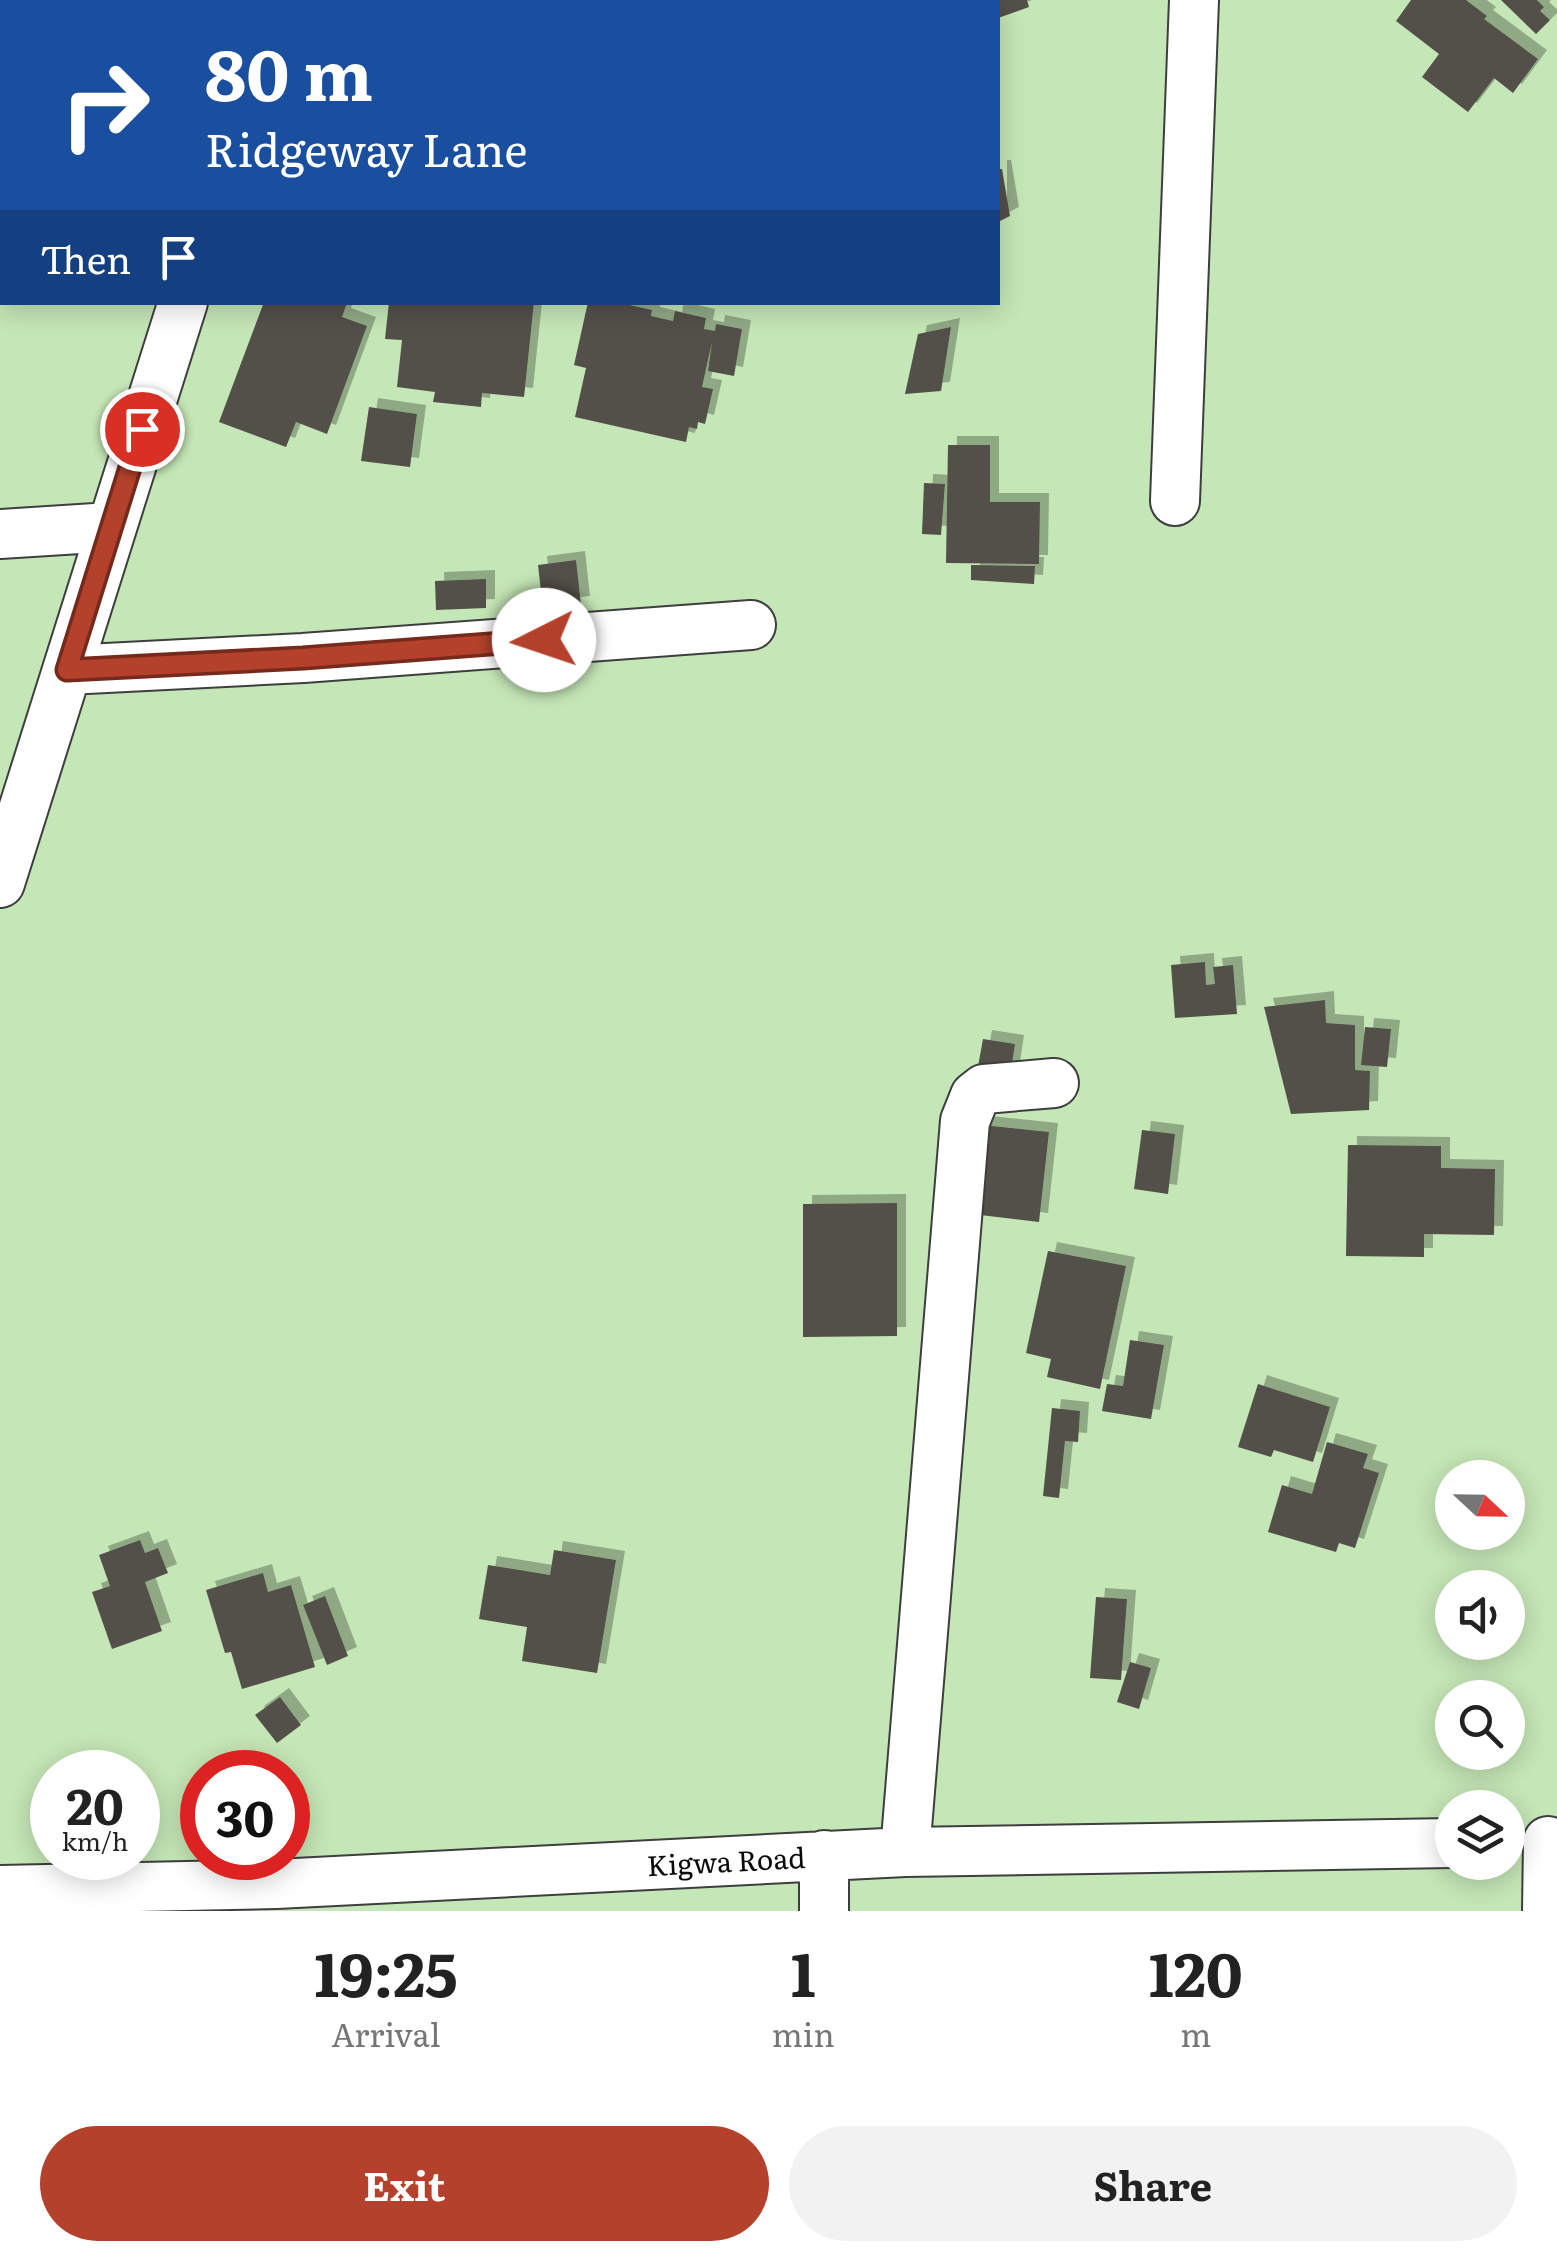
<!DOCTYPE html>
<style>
:root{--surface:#fff;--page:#f2f2f2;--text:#222;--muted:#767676;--accent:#b4412b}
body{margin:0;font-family:Literata,serif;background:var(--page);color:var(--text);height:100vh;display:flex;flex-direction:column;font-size:38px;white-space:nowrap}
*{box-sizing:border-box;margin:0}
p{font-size:32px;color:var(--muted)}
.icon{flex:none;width:55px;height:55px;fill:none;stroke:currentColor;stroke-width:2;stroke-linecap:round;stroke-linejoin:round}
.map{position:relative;height:1911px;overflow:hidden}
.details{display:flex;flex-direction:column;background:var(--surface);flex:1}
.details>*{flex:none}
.banner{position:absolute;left:0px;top:0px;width:1000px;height:305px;box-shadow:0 5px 25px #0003;background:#1a4fa0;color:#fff;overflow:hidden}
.needle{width:65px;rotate:112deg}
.buttons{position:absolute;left:1435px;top:1460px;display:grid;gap:20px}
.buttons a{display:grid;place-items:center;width:90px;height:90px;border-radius:50%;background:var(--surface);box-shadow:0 5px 25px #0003;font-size:50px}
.speed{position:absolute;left:30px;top:1750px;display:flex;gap:20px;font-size:50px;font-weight:700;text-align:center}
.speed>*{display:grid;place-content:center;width:130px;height:130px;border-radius:50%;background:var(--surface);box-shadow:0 5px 25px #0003;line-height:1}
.speed small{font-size:25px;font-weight:400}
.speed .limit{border:15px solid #d22;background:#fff;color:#111}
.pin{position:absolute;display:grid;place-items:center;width:85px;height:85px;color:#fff;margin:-42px;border:5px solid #fff;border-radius:50%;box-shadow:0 2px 10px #0007}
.me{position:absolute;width:110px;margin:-55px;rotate:266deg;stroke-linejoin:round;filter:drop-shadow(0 0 8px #0008)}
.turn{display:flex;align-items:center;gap:35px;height:210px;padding:0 40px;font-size:45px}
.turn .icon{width:130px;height:130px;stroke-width:2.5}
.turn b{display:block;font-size:70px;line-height:85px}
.then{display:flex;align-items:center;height:95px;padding:0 40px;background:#0003;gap:20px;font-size:38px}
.eta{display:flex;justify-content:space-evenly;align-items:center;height:170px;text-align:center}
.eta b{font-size:60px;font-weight:700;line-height:70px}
.action{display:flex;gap:20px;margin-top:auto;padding:20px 40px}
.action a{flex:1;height:115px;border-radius:60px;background:var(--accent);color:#fff;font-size:40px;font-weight:700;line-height:115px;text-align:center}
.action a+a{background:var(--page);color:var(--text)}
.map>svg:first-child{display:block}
</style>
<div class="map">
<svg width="1557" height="1911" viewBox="0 0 1557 1911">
<defs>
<filter id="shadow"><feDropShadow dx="9" dy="-9" stdDeviation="0" flood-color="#0004"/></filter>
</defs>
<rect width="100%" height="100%" fill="#fefeeb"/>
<!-- green -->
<path fill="#c5e6b6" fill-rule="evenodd" d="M0 0H1557V1911H0ZM2 2H998V302H2ZM1452 1478H1508V1532H1452ZM1452 1588H1508V1642H1452ZM1452 1698H1508V1752H1452ZM52 1772H138V1858H52ZM202 1772H288V1858H202ZM1452 1808H1508V1862H1452Z"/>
<!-- building -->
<path fill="#534f48" filter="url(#shadow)" d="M998 0H1027L1029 7 998 18Z
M1411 0H1466L1487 16 1484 19 1538 59 1513 93 1494 78 1468 112 1422 77 1439 54 1396 21Z
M1501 0H1537L1544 7 1540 11 1550 20 1536 34Z
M998 169H1002L1010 216 998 222Z
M264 302H344L347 303 342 317 367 326 327 434 296 422 286 447 219 422Z
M389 302H534L524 397 482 393 481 407 433 402 435 392 397 387 402 340 385 339Z
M588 302H616L652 310 651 316 673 321 675 311 706 318 704 329 715 331 716 324 742 329 734 376 708 371 712 342 702 387 713 389 705 424 698 422 697 429 689 427 686 442 575 417 586 368 574 365Z
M951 327 941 391 905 394 918 334Z
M369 407 417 414 410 467 361 461Z
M948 445H990V502H1040L1039 564 946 563Z
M924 483 945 484 941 535 922 534Z
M576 560 581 605 543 609 538 565Z
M971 565 1035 566 1034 584 971 580Z
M486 579V608L436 610 435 581Z
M1205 962 1206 985 1215 984 1213 967 1233 965 1237 1014 1175 1018 1171 965Z
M1325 1000 1326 1023 1355 1025V1070L1370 1071 1369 1110 1291 1114 1264 1007Z
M1365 1027 1391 1029 1387 1067 1361 1065Z
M983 1039 1015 1044 1010 1077 977 1072Z
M982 1125 1049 1132 1039 1222 972 1214Z
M1142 1130 1175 1134 1168 1194 1134 1189Z
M1348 1145 1441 1146V1168L1495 1169 1494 1235 1424 1234V1257L1346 1256Z
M897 1203V1336L803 1337V1204Z
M1048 1251 1126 1266 1100 1389 1047 1377 1051 1359 1026 1353Z
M1130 1340 1164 1345 1151 1419 1102 1411 1107 1384 1123 1386Z
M1258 1384 1330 1407 1313 1462 1274 1450 1271 1457 1238 1447Z
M1052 1408 1080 1411 1078 1442 1065 1441 1059 1498 1043 1496Z
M1327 1442 1368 1454 1363 1468 1379 1473 1355 1548 1339 1543 1336 1552 1268 1532 1282 1485 1312 1494Z
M140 1540 145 1553 158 1548 168 1573 145 1582 162 1631 112 1649 92 1592 110 1586 99 1555Z
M554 1550 616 1560 597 1673 522 1661 527 1627 479 1619 488 1565 550 1575Z
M263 1573 268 1592 291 1585 315 1667 242 1689 231 1652 225 1653 206 1590Z
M325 1596 348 1656 327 1665 303 1605Z
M1096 1597 1127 1599 1121 1680 1090 1678Z
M1130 1662 1151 1668 1139 1709 1117 1702Z
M280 1697 301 1725 277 1743 255 1715Z"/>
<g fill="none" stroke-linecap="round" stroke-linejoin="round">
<defs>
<path id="minor" d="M278 2V0
M1175 501 1194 0
M0 534 111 527
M67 670 303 658 751 625
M0 883 183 302
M905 1852 965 1121 975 1096 984 1089 1054 1083
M0 1890 276 1884 905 1852 1452 1843
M824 1911V1855
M1547 1911 1548 1841"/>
</defs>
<!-- minor casing -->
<use href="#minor" stroke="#3e3e3e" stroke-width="52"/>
<!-- minor -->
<use href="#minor" stroke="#fff" stroke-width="48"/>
</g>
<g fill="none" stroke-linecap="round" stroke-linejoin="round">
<defs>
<path id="route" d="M142 429 67 670 303 658 544 640"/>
</defs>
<!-- route casing -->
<use href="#route" stroke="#752a1c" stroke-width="25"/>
<!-- route -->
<use href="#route" stroke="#b4412b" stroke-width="18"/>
</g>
<g text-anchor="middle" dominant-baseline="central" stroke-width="10" stroke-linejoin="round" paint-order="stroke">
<!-- street labels -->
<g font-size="28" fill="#0b0b0b" stroke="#fff">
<text transform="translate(726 1860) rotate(-3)">Kigwa Road</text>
</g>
</g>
</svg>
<div class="buttons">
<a><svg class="needle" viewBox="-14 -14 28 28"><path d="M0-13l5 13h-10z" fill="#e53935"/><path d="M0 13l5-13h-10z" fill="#767676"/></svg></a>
<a><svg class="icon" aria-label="sound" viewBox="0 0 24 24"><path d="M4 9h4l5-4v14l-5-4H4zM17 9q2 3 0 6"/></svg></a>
<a><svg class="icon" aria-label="search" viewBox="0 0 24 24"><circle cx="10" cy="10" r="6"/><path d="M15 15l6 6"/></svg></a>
<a><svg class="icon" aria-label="layers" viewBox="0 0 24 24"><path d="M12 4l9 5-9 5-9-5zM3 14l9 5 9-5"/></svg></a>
</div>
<div class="speed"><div>20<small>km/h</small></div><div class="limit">30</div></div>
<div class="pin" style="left:142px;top:429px;background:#d93025"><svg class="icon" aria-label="arrive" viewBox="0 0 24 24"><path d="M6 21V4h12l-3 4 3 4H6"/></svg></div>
<svg class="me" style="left:544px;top:640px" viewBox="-20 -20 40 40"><circle r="19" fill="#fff"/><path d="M0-13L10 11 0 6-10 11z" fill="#b4412b"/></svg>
<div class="banner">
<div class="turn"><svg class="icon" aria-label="right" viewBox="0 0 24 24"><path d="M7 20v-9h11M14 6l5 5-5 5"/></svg><div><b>80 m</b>Ridgeway Lane</div></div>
<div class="then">Then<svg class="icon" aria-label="arrive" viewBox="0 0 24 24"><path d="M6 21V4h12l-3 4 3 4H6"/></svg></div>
</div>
</div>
<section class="details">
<div class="eta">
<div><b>19:25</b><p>Arrival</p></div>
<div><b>1</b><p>min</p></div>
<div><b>120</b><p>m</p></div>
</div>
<div class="action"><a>Exit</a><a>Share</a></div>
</section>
